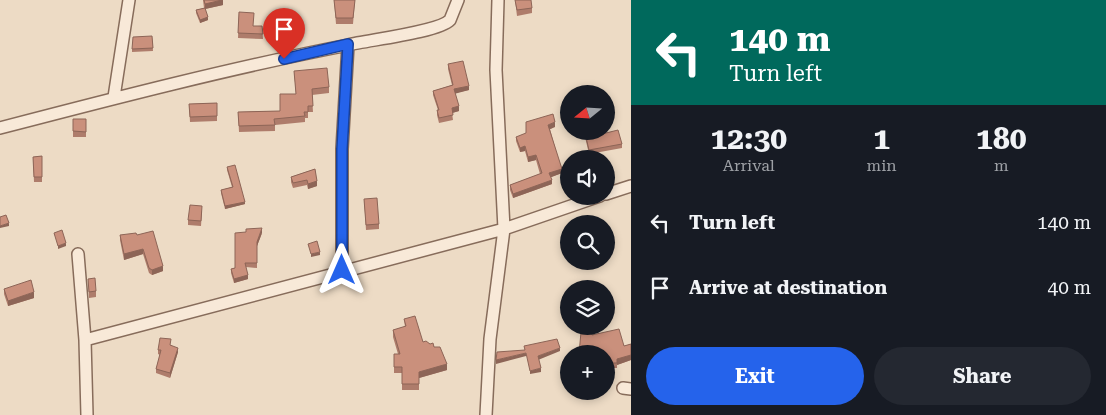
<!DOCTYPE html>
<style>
:root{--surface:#171b24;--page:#242831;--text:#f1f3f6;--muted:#9ea1a6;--accent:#2563eb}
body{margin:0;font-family:"Roboto Serif",serif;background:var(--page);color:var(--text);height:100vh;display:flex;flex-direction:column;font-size:19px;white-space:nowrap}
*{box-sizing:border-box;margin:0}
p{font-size:16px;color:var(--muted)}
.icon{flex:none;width:28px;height:28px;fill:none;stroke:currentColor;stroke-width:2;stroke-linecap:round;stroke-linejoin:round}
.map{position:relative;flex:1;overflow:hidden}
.drawer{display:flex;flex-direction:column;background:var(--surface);width:475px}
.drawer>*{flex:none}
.top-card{background:#00695c;color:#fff;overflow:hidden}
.needle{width:32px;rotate:252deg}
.buttons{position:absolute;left:560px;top:85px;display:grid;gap:10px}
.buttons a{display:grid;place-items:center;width:55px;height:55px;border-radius:50%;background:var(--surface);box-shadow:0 2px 8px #0003;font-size:25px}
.pin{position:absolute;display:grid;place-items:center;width:42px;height:42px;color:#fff;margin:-51px -21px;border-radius:50% 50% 50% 0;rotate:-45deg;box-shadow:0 0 5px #0007}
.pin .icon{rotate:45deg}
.me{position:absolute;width:55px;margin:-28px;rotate:0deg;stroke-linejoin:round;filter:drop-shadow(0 0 4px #0008)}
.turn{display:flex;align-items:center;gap:18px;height:105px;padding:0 15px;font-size:22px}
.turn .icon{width:65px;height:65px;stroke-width:2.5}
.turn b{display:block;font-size:35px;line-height:42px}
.eta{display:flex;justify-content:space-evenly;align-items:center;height:85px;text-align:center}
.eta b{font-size:30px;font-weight:700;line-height:35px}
.primary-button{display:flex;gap:10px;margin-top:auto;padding:10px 15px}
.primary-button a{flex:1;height:58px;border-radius:30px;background:var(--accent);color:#fff;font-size:20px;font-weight:700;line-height:58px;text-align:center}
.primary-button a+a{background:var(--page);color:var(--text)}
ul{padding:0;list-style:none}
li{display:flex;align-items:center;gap:15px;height:65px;padding:0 15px}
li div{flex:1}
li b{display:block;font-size:19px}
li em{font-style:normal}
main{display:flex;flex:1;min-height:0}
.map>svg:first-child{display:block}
</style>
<main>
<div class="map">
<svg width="631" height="415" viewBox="0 0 631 415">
<rect width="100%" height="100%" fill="#eddbc5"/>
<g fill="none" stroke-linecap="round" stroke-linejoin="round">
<defs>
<path id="minor" d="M114 97 129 0
M0 128C115 98 231 68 348 45 368 40 439 32 450 20L458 0
M606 194 631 186
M78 254 85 340 87 415
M342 271V149L348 45
M85 340 504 229 600 196
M623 388 631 389
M486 415 490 339 504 229 496 70 498 0"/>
</defs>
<!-- minor casing -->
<use href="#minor" stroke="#876c5b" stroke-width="14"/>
<!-- minor -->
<use href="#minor" stroke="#f8e9d8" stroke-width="11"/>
</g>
<!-- wall -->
<path fill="#ae7c6b" d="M203 0H223V5L205 9 208 20 200 23 196 13V10L204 8Z
M334 0H355L353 24H336Z
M515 0 532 8V13L517 16Z
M239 12 253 26H262L263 39 238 38Z
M152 36 153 51 132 52V49Z
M448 64 469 90 455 93 459 111 452 113 453 120 439 123 437 115V110H438L433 95V91L452 85 448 69Z
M294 71 329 87V93L312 95 313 112H308V118H305V122L275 125V131L239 132 238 112 280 111 296 94Z
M217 103V121L190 122 189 104Z
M73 119H86V137H73Z
M555 127 550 129 562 173 551 177 552 184 513 198 510 190V185L540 174 536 160 528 162 525 151 520 152 516 141V137Z
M585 133 598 135 622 144V148L589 154 585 137Z
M42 156V182H34L33 157Z
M227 167 245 204 225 209 221 193V190L232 187 227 170Z
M315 169 317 186 308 189 307 185 293 188 291 182V177Z
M364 199 379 224V229L366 230Z
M202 211 201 226 188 225V220Z
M262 233 257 246V268L246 267 248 279 234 283 231 273V269L235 268Z
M120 235H137L163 271 152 275 149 273 143 254 124 260 120 240Z
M88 279 96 291V297L89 298Z
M4 289 34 298 8 306 4 294Z
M404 319 423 342 430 344 434 347 447 370 419 378V390H402V373H394V354H398L393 337V330L405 327Z
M592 335 624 346 631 344V360L617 365V368H607L606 354Z
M171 345 178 352 170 378 156 373V369L160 355 158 354V350Z"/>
<!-- shaded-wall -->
<path fill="#8d6557" d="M223 0V5L205 9V4Z
M208 17V20L200 23V20Z
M469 86V90L454 94V89Z
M459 106V111L452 113V108Z
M555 122V127L548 130V125Z
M525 146V151L520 152V148Z
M536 155V160L528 162V157Z
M562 169V173L549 178V173Z
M552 180V184L513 198V194Z
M317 181V186L308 189V184Z
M245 202V204L225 209V206Z
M9 223V226L0 228V226Z
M262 228V233L257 246V242Z
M66 243V246L58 249V246Z
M143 249V254L124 260V254Z
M320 252V255L311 257V254Z
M163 266V271L152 275V270Z
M248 275V279L234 283V279Z
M34 292V298L8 306V301Z
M178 348V352L170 378V373Z
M560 348V351L538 360V356Z
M526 353V356L496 364V360Z
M631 355V360L617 365V359Z
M447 364V370L419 378V372Z
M541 368V372L530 374V371Z"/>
<!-- building -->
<path fill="#ca907c" stroke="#8d6557" d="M204 0H222L205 4Z
M334 0H355L353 18H336Z
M515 0H531L532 8 517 10Z
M205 8 208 17 200 20 196 10Z
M239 12 254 13 253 26H262L263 34 238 33Z
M152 36 153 48 132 49 133 37Z
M463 61 469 86 454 89 459 106 452 108 453 115 439 118 437 110H439L433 91 453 85 448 64Z
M327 68 329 87 312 89 313 106H308V112H304L305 116 274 119 275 125 239 126 238 112 280 111V94H296L294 71Z
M217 103V116L190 117 189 104Z
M553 114 555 122 548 125 562 169 549 173 552 180 513 194 510 185 542 173 536 155 528 157 525 146 520 148 516 137 526 133V122Z
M73 119H86V132L73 131Z
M618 130 622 144 589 150 585 133 591 131H597L598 135Z
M42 156V177H34L33 157Z
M235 165 245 202 225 206 221 190 233 187 227 167Z
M315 169 317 181 308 184 307 180 293 183 291 177Z
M377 198 379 224 366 225 364 199Z
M190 205 202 206 201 221 188 220Z
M6 215 9 223 0 226V217Z
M262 228 257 242V263H245L248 275 234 279 231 269 235 268V233L246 232V229Z
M62 230 66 243 58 246 54 233Z
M153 231 163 266 152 270 149 268 143 249 124 254 120 235 136 233 137 235Z
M317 241 320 252 311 254 308 244Z
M95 278 96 291 89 292 88 279Z
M31 280 34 292 8 301 4 289Z
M415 316 423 342 426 341 430 344 433 343 434 347H440L447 364 419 372V384H402V367H394V354H400L393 330 406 326 404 319Z
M619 329 624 346 631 344V355L617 359V363H607L606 354H579L581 332 591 331 592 335Z
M160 338 171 339 170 345 178 348 170 373 156 369 161 350H158Z
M557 339 560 348 538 356 541 368 530 371 526 353 496 360 497 352 525 350 524 346Z"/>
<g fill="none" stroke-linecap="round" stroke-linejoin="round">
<defs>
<path id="route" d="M284 59 348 44 342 149V270"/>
</defs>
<!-- route casing -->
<use href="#route" stroke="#184099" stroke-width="12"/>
<!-- route -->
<use href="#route" stroke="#2563eb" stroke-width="9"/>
</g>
</svg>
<div class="buttons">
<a><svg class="needle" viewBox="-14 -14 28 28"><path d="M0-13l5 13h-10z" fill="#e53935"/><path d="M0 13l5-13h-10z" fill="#9ea1a6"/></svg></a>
<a><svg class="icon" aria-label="sound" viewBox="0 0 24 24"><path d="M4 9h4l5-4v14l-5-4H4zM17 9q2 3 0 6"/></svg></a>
<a><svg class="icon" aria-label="search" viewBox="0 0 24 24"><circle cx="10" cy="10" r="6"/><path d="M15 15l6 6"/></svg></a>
<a><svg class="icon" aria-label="layers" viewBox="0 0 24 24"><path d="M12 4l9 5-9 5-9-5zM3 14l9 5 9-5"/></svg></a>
<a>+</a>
</div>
<div class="pin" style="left:284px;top:59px;background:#d93025"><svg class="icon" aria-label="arrive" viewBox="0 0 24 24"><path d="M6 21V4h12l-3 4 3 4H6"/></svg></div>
<svg class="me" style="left:342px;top:270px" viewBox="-20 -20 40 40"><path d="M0-17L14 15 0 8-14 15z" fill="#2563eb" stroke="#fff" stroke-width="4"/></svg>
</div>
<section class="drawer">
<div class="top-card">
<div class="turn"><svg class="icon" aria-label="left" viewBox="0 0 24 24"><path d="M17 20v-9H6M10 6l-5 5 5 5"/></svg><div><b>140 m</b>Turn left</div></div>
</div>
<div class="eta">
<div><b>12:30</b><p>Arrival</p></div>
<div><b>1</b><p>min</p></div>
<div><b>180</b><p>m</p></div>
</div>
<ul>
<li><svg class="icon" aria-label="left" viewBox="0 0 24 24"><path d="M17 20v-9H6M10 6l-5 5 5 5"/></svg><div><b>Turn left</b></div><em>140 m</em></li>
<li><svg class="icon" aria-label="arrive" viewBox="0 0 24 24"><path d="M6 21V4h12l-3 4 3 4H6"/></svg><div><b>Arrive at destination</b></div><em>40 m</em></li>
</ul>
<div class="primary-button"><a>Exit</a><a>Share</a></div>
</section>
</main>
